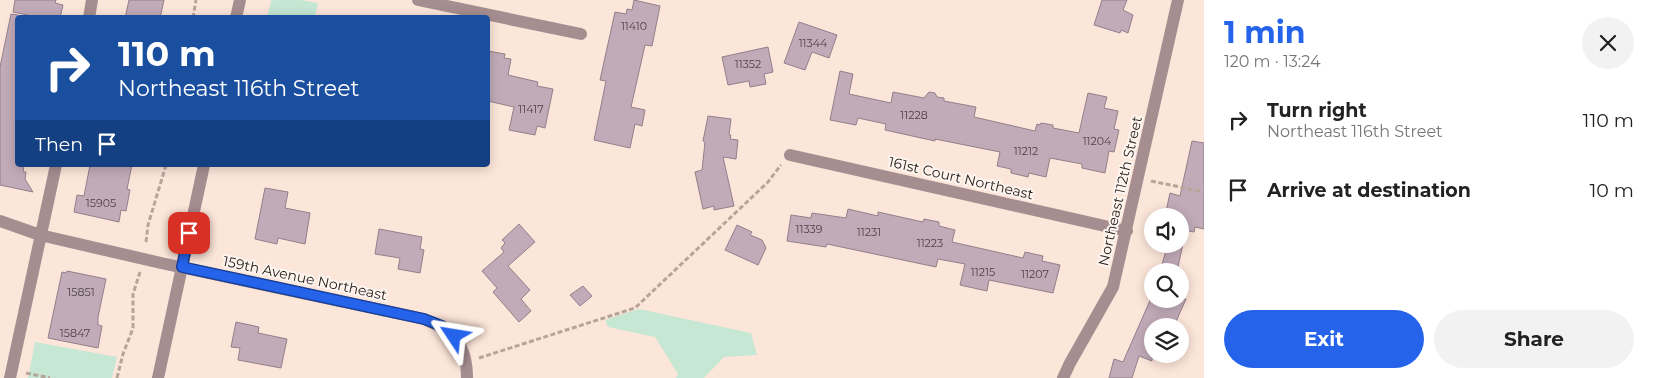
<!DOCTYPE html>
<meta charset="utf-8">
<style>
:root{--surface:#fff;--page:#f2f2f2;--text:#222;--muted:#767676;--accent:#2563eb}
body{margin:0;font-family:Montserrat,sans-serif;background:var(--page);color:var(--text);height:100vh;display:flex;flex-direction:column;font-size:19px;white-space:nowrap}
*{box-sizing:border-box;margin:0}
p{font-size:16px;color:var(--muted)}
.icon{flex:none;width:28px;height:28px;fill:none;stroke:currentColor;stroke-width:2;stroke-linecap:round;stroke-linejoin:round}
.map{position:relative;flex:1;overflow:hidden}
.drawer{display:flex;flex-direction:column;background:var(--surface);width:450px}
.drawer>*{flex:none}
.banner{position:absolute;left:15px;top:15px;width:475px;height:152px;border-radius:5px;box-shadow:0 2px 12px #0003;background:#1a4fa0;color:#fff;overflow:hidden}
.controls{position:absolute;left:1144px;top:208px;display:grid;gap:10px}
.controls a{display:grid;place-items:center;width:45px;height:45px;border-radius:50%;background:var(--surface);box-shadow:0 2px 12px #0003;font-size:25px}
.pin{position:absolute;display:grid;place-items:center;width:42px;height:42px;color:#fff;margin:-21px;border-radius:10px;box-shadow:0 2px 8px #0006}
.me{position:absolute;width:55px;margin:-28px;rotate:303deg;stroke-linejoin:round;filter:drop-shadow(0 0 4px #0008)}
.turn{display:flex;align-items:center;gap:18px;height:105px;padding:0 20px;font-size:22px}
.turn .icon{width:65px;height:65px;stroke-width:2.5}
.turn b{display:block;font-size:35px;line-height:42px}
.then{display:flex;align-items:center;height:48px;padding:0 20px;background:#0003;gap:10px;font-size:19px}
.round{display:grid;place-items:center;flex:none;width:52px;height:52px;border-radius:26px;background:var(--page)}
.summary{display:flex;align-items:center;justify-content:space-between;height:85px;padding:0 20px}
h1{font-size:30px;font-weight:700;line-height:38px;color:var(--accent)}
.cta{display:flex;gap:10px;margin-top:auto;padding:10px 20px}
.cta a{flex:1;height:58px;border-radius:30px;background:var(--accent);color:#fff;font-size:20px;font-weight:700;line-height:58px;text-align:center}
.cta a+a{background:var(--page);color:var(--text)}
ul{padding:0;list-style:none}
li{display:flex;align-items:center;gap:15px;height:70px;padding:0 20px}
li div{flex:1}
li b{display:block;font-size:19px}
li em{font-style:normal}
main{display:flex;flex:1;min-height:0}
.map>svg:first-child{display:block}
</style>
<main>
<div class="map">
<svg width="1204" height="378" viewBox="0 0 1204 378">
<rect width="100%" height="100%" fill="#fce5d9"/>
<!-- green -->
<path fill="#c5e7d4" d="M273 0H301L318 3 315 17H267L271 1Z
M639 309 751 333 757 355 724 357 704 378H676L678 374 655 337 608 327 605 320Z
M35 342 117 357 112 378H28Z"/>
<!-- building -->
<path fill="#c1abb8" stroke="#937f8b" d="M15 0H56L55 3 63 5 60 18H42L13 12Z
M129 0H164L160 18H125Z
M634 0 660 6 652 46 645 45 631 107 645 110 642 126 635 124 630 148 594 140 606 81 600 80 615 12 626 14 627 9 632 10Z
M1102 0H1127L1123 10 1133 15 1128 33 1121 30 1120 33 1094 25Z
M11 14 18 15V165H24L23 172H26L25 179 33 192 0 185V67Z
M799 22 837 35 829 58 812 52 805 70 784 63Z
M768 47 773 72 764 74 766 84 750 87 749 81 728 85 722 57Z
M488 51 505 54 504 58 511 59 508 75 538 82 537 86 553 89 545 128 537 126 535 135 509 130 514 107 488 101Z
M840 71 853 74 849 94 891 103 893 92 924 98 929 92 935 93 937 97 944 98V101L976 107 974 117 1035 131 1037 124 1040 125 1041 123 1053 125V128L1079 133 1088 93 1107 97 1104 108 1118 111 1114 129 1119 130 1114 152 1109 151 1105 173 1082 168V164L1050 158 1046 177 1029 173 1028 177 1011 173V169L997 166 1000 152 935 139V141L885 130 886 124 858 118 856 125 830 120Z
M708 116 731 119 729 135H731L730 139 738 140 736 159 723 157 734 206 714 210V206L703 209 695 172 702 170 705 142 703 141Z
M1192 141 1204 143V229L1195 227 1194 232 1180 229V216H1165L1170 193 1180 196Z
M90 165H132L127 189 130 190 126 211 121 210 119 222 74 212 77 195 84 196Z
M265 188 288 192 285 208 310 213 305 244 278 238 277 244 255 239Z
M848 209 878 216V212L923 222 924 219 939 222V226L955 230 952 242 1023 258 1025 252 1043 256 1042 261 1060 265 1053 293 989 280 987 291 960 285 965 264 938 259 936 267 827 244 826 247 787 241 791 215 811 218 812 213 846 218Z
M519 224 535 242 508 266 530 290 521 299 531 311 519 322 493 292 497 288 482 271 504 252 501 248 505 243 502 240Z
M737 225 752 232 750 235 762 240 766 248 758 265 725 250Z
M379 229 422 237 420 249 424 250 420 273 398 269 400 258 375 254Z
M1168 244H1183L1177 271H1160Z
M67 271 106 279 98 317V325L102 326 98 348 48 338 62 272 66 273Z
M583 286 592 296 580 306 570 295Z
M1152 296V299H1186L1174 326H1152V361L1139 356 1132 378H1109L1114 359 1123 362Z
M236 322 259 327 258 333 287 339 281 368 238 360 240 348 231 347Z"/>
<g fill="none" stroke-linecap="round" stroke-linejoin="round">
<!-- path -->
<path stroke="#b7a59b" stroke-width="3" stroke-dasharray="5 2.5" stroke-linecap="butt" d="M193 18 196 0
M1151 181 1204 192
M146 242 148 225 166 165
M479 358 635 308 768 182 781 165
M26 373 50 378
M117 378 123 354 133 328V294L140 272"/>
<!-- minor -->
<path stroke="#a68d90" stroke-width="12" d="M418 0 581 34
M89 18 92 0
M790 155 1127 231
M0 221 40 235 161 263 424 319C454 331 467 345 467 378
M10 378 56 165
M1063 378 1070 363 1113 287 1178 0"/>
<!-- tertiary -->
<path stroke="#a68d90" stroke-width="12" d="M236 18 240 0
M158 378 204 165"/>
</g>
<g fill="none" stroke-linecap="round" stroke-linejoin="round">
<defs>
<path id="route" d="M189 233 182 267 424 319 442 326 454 336"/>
</defs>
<!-- route casing -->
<use href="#route" stroke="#184099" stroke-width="12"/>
<!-- route -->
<use href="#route" stroke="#2563eb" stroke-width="9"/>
</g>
<g text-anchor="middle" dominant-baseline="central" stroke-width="4" stroke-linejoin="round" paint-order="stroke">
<!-- number labels -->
<g font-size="11" fill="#504444">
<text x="634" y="26">11410</text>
<text x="813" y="43">11344</text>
<text x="748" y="64">11352</text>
<text x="531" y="109">11417</text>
<text x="914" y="115">11228</text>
<text x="1097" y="141">11204</text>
<text x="1026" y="151">11212</text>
<text x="101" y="203">15905</text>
<text x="809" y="229">11339</text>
<text x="869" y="232">11231</text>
<text x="930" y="243">11223</text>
<text x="983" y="272">11215</text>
<text x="1035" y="274">11207</text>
<text x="81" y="292">15851</text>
<text x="75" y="333">15847</text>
</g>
<!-- street labels -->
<g font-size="14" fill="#2a221d" stroke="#fff6f1">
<text transform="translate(961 178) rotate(13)">161st Court Northeast</text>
<text transform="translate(1120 191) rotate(-77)">Northeast 112th Street</text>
<text transform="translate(305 278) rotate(12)">159th Avenue Northeast</text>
</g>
</g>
</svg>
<div class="controls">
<a><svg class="icon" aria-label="sound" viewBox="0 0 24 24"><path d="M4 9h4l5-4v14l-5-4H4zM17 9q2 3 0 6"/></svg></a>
<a><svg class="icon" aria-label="search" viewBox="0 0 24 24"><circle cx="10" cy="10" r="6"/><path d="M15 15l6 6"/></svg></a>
<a><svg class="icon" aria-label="layers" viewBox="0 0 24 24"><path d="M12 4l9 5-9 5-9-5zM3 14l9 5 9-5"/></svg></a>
</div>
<div class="pin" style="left:189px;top:233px;background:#d93025"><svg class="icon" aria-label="arrive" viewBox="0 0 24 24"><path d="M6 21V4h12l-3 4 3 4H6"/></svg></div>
<svg class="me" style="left:454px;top:336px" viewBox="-20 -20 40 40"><path d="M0-17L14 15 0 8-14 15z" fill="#2563eb" stroke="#fff" stroke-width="4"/></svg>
<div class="banner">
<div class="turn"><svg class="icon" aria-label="right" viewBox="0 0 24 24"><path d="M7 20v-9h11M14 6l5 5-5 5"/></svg><div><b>110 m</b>Northeast 116th Street</div></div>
<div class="then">Then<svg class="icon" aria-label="arrive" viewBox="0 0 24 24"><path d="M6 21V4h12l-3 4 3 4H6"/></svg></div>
</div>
</div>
<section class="drawer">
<div class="summary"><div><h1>1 min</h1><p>120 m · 13:24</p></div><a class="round"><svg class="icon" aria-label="close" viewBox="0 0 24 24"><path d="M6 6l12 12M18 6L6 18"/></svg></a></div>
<ul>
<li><svg class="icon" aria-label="right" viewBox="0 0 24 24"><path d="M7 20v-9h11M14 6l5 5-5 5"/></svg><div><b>Turn right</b><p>Northeast 116th Street</p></div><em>110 m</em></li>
<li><svg class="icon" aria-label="arrive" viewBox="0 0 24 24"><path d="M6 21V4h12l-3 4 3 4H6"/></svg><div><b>Arrive at destination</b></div><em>10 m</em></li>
</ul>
<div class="cta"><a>Exit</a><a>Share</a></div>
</section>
</main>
